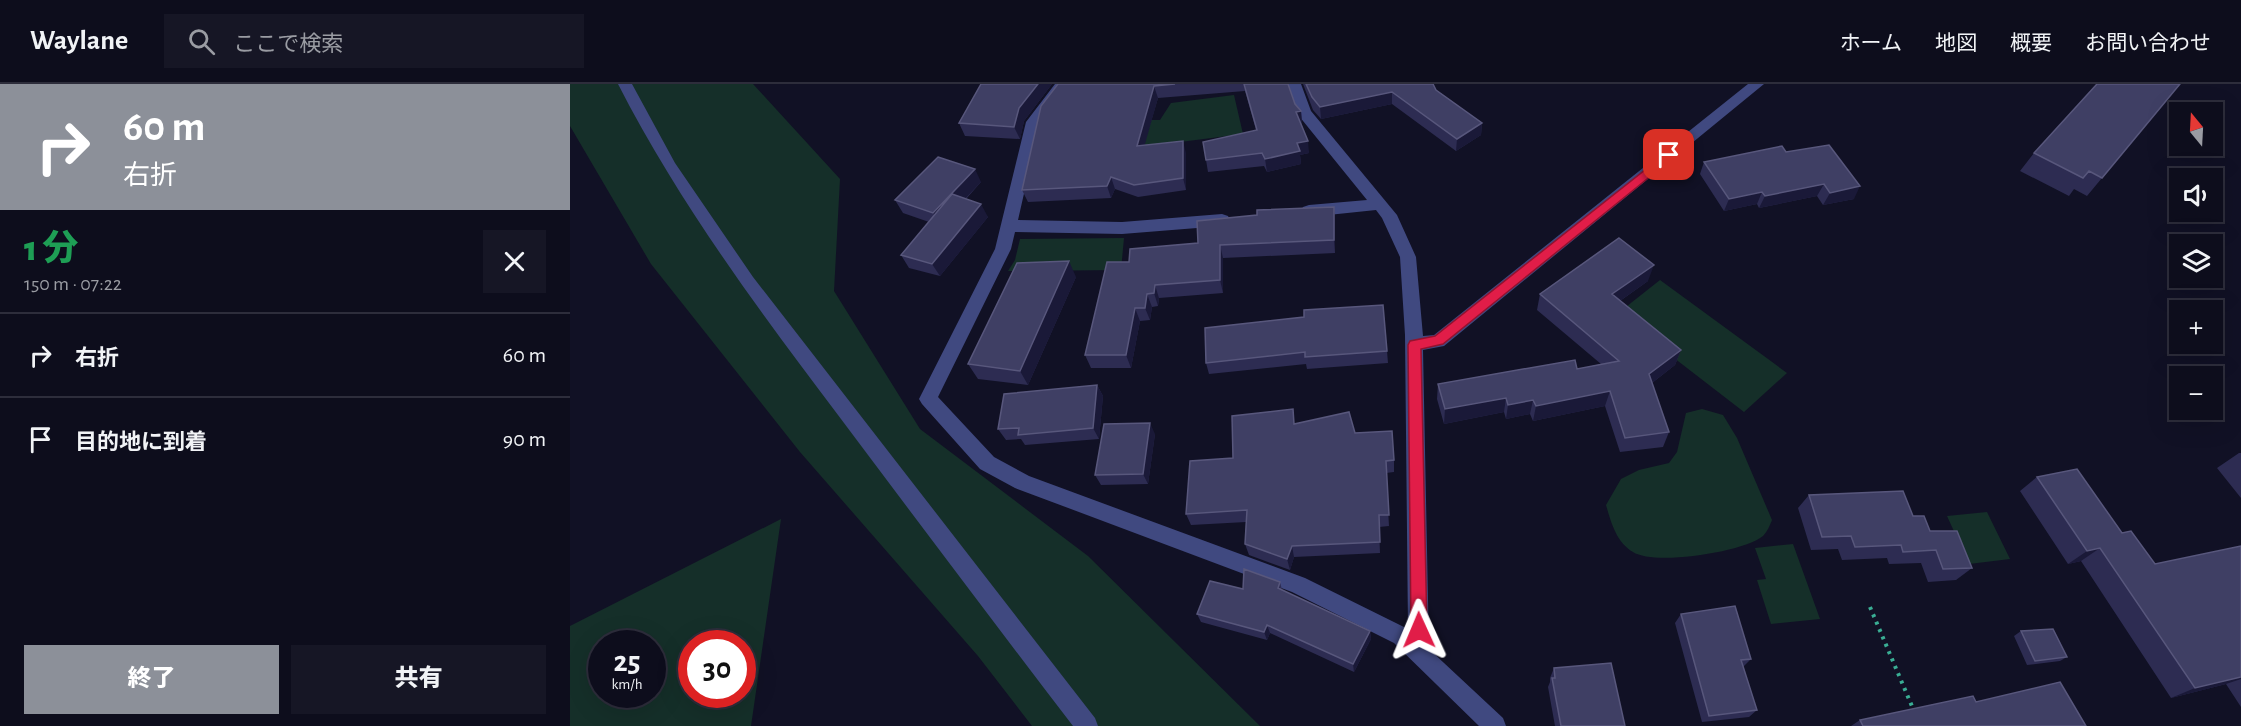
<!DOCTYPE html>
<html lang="ja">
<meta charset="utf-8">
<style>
:root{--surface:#0d0d1c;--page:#161625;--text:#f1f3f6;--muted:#9a9ca3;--line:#2d2d3b;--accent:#8c9099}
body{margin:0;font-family:"Alegreya Sans","Noto Sans JP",sans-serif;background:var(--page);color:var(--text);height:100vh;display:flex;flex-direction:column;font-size:22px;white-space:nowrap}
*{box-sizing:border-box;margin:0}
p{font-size:20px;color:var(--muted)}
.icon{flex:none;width:33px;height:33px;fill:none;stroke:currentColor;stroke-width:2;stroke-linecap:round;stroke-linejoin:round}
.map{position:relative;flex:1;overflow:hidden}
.side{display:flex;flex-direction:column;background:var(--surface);width:570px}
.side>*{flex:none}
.top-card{background:#8c9099;color:#fff;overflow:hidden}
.needle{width:39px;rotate:342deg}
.fabs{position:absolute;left:1599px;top:18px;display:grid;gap:12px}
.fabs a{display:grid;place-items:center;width:54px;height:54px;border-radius:0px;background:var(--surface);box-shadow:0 6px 24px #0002,0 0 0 2px var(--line);font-size:30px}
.speed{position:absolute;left:18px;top:546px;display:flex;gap:12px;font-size:30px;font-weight:700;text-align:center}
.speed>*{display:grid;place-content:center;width:78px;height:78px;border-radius:50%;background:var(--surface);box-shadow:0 6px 24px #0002,0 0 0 2px var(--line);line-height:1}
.speed small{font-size:15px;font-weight:400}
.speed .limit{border:9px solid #d22;background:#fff;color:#111}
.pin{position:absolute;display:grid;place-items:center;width:51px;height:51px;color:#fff;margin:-26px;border-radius:12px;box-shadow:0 3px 9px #0006}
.me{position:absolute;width:66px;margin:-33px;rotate:359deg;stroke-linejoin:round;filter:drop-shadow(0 0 4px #0008)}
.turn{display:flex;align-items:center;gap:21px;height:126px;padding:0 24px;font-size:27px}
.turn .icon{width:78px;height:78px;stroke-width:2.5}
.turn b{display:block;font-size:42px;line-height:51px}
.round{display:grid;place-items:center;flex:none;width:63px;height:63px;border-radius:0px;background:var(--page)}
.overview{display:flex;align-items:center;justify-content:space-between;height:102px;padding:0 24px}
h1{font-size:36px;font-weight:800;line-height:45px;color:#1e9e55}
.action{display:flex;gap:12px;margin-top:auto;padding:12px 24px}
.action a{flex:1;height:69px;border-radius:0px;background:var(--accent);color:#fff;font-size:24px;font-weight:800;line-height:69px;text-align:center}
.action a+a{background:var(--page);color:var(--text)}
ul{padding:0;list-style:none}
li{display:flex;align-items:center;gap:18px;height:84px;padding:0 24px;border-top:2px solid var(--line)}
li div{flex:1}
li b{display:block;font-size:22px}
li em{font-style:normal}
header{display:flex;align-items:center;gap:36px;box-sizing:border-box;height:84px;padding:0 30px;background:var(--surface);border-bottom:2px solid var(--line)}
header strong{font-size:28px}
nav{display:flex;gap:33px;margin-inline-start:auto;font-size:21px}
.search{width:420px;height:54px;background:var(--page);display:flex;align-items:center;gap:15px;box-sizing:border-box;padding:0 21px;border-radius:0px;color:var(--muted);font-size:22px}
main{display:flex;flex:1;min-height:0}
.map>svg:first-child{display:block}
</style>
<header>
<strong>Waylane</strong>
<div class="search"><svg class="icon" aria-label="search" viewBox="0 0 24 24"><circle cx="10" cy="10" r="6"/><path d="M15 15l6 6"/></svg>ここで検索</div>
<nav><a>ホーム</a><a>地図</a><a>概要</a><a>お問い合わせ</a></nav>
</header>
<main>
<section class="side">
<div class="top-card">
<div class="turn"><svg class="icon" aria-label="right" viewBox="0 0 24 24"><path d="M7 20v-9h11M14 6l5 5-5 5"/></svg><div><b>60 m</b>右折</div></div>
</div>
<div class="overview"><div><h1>1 分</h1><p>150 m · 07:22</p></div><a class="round"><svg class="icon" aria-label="close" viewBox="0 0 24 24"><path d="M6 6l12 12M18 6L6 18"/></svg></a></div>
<ul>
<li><svg class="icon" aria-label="right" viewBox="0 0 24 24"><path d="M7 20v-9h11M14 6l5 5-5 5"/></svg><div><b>右折</b></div><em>60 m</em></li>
<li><svg class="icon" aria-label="arrive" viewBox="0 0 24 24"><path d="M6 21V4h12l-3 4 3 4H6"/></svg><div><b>目的地に到着</b></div><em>90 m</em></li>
</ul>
<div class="action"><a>終了</a><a>共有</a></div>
</section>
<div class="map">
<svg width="1671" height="642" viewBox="0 0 1671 642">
<rect width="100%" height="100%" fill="#111125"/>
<!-- green -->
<path fill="#152f29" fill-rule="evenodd" d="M0 0H183L270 95 264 207 350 345 518 472 690 642H462L408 572 230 368 81 180 0 42Z
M664 11 673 50 610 58 608 91 552 48 561 36H590L601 19Z
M554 154 551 186 438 187 445 176 450 155Z
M1090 196 1217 289 1174 328 1047 230Z
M1132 325 1153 331 1167 354 1202 436C1200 441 1197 448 1193 452 1174 468 1084 482 1063 468 1046 458 1041 438 1036 421L1051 395 1069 386 1099 379 1107 368 1116 329Z
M1417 428 1440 475 1399 480 1377 432Z
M211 435 181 642H0V542ZM32 560H82V610H32ZM122 560H172V610H122Z
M1223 460 1250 535 1201 540 1187 496 1196 495 1185 464Z"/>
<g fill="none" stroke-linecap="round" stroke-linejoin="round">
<!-- path -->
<path stroke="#3aae94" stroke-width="4" stroke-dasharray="3 5" stroke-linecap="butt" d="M1300 523 1344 627"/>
<!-- minor -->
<path fill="#404980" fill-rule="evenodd" d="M48 0H62L105 79 183 193 525 634 528 642H503C424 539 346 435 268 331 188 225 109 119 48 0Z
M485 0H499L470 39 448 136 552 138 652 130 658 132 660 136 658 140 652 142 552 150 445 148 441 165 368 313 424 373 459 392 735 494 838 545 835 251 830 173 812 134 806 126 739 133 733 131 731 127 733 123 739 121 797 116 729 32 717 0H731L741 27 827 131 846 173 853 252 864 251 1178 0H1194L874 262 853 266 859 565 933 634 936 642H909L824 559 722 508 445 404 410 385 352 320 349 315 425 165 456 38Z"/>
</g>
<!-- wall -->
<path fill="#2d2c52" d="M411 0H482L454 37 450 55 395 52 389 39Z
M488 0H718L725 20 731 27 732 39 731 40 739 69 730 71 731 80 697 88 694 82 638 88 636 76 686 46 675 7 588 14 574 61 616 69V106L568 113 545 105 541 114 458 118 452 106Z
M733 0H863L866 6 912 39 911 51 886 67 822 20 751 35 743 26Z
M1610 0 1517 112 1504 105 1499 112 1450 87 1464 69Z
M1216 68 1284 115 1253 121 1247 112 1189 124 1187 120 1154 127 1130 90 1134 78Z
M411 98 396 115 418 133 370 192 339 184 331 171 359 138 333 129 325 116Z
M765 137V169L653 174V209L589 214 588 222 582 223 580 236 570 237 561 284H521L515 271 559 178 628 159Z
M506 193 458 301 408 295 398 280Z
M1078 197 1050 217 1111 266 1105 281 1082 299 1099 348 1093 363 1050 368 1035 322 963 337 960 330 936 335 934 328 874 340 867 315 868 300 1007 285 1031 280 967 226 970 210Z
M635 244 817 267 818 279 737 285 736 280 639 290 636 279Z
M527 301 533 312 529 355 455 361 451 355 436 356 428 345Z
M726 340 785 349 824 376V388L816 389 819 442 809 443 810 469 724 473 720 486 679 471 675 460 676 438 621 441 616 430 663 374Z
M585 350 578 400 531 401 525 391Z
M1669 369H1671V414L1647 384Z
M1467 393 1552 449 1585 480 1671 462V623L1656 600 1601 614 1511 477 1498 480 1450 407Z
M1239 411 1360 447 1402 484 1386 496 1358 498 1351 479 1319 480 1317 474 1272 476 1268 465 1241 466 1228 424Z
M710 498 712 506 800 547 801 555 784 588 700 549 697 556 631 538 627 530Z
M1111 530 1181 575 1173 583 1187 626 1179 633 1132 638 1105 539Z
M1451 547 1497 573 1490 577 1457 581 1444 552Z
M984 584 1055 642H985L978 603 980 598V594Z
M1406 618 1516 642H1281L1290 636Z"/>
<!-- shaded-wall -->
<path fill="#1a1938" d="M468 0H482L454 37 450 55 444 43 449 24Z
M584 2 588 14 571 74 567 62Z
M822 8V20L751 35 750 23Z
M731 27 732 39 727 40 726 28Z
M912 39 911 51 886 67 887 55Z
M613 57 616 69V106L613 94Z
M738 57 739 69 730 71 731 80 697 88 695 75 727 59Z
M405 85 411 98 370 141 363 129Z
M541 93 545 105 541 114 537 102Z
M1254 100 1247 112 1189 124 1195 112Z
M1290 102 1284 115 1253 121 1260 109Z
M1192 108 1187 120 1154 127 1159 115Z
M411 120 418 133 370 192 362 180Z
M764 123 765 137V169L764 156Z
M650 161 653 174V209L650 196Z
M499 177 506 193 458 301 450 287Z
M1084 181 1078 197 1037 226 1042 210Z
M585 201 589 214 588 222 584 209Z
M577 210 582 223 580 236 575 224Z
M565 224 570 237 561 284 556 271Z
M1111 266 1105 281 1074 305 1079 290Z
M527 301 533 312 529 355 523 344Z
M1040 307 1035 322 963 337 966 322Z
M936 314 934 328 874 340 875 325Z
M963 316 960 330 936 335 938 321Z
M580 339 585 350 578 400 573 390Z
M722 462 724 473 720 486 717 475Z
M1530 464 1511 477 1498 480 1517 467Z
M697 541 700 549 697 556 694 548Z
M800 547 801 555 784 588 783 580Z
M1671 593V595L1656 600 1601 614 1625 604Z"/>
<!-- building -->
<path fill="#3f3f64" stroke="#58577c" stroke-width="1.5" d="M411 0H468L449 24 444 43 389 39Z
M488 0H605L584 2 567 62 613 57V94L564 101 541 93 537 102 452 106 471 22Z
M674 0H718L725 20 731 27 726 28 738 57 727 59 730 67 695 75 692 69 636 76 633 58 687 46Z
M736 0H863L866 6 912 39 887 55 822 8 750 23 742 13Z
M1527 0H1610L1532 94 1519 87 1513 94 1464 69Z
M1259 61 1290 102 1260 109 1254 100 1195 112 1192 108 1159 115 1134 78 1212 62 1216 68Z
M368 73 405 85 363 129 325 116Z
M382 110 411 120 362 180 331 171Z
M764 123V156L650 161V196L585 201 584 209 577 210 575 224H565L556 271H515L537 178H559L560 165 628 159 627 137 687 131V126Z
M1049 154 1084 181 1042 210 1111 266 1079 290 1099 348 1055 354 1040 307 966 322 963 316 938 321 936 314 875 325 868 300 1005 276 1007 285 1049 277 970 210Z
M499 177 450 287 398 280 447 179Z
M813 221 817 267 735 273V268L636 279 635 244 734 233V226Z
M527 301 523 344 448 351 449 344 428 345 434 310Z
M723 325 724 340 779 328 785 349 822 347 824 376 816 377 819 431H809L810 458 722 462 717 475 675 460 677 426 616 430 620 377 663 374 662 332Z
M580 339 573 390 525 391 534 340Z
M1507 385 1552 449 1561 447 1585 480 1671 462V593L1625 604 1530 464 1517 467 1467 393Z
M1333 407 1343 432H1354L1360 447H1387L1402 484 1373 485 1366 466 1333 468 1331 461 1285 463 1281 452 1252 453 1239 411Z
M674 485 710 498 708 504 800 547 783 580 697 541 694 548 627 530 640 497 673 505Z
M1165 522 1181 575 1171 576 1187 626 1139 632 1111 530Z
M1483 545 1497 573 1465 577 1451 547Z
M1041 579 1055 642H991L982 594H985L984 584Z
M1490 598 1516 642H1293L1290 636 1403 612 1406 618Z"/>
<!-- route -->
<path fill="#e11d48" stroke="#92132f" stroke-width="1.5" d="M1099 67 1103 69V74L873 260 851 265 857 546 855 552 849 554 843 552 841 546 838 261 840 257 865 252Z"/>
</svg>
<div class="fabs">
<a><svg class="needle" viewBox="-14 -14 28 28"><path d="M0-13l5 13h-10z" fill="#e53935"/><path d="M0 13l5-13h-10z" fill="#9a9ca3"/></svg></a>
<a><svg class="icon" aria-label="sound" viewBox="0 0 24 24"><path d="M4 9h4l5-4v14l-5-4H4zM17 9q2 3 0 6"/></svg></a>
<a><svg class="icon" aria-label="layers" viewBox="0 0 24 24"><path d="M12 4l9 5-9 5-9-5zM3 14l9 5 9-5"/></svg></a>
<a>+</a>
<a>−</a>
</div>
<div class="speed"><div>25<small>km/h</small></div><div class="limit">30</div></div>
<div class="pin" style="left:1099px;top:71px;background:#d93025"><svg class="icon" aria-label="arrive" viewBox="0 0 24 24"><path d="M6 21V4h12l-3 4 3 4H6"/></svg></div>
<svg class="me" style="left:849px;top:546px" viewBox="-20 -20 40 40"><path d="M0-17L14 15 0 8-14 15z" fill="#e11d48" stroke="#fff" stroke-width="4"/></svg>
</div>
</main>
